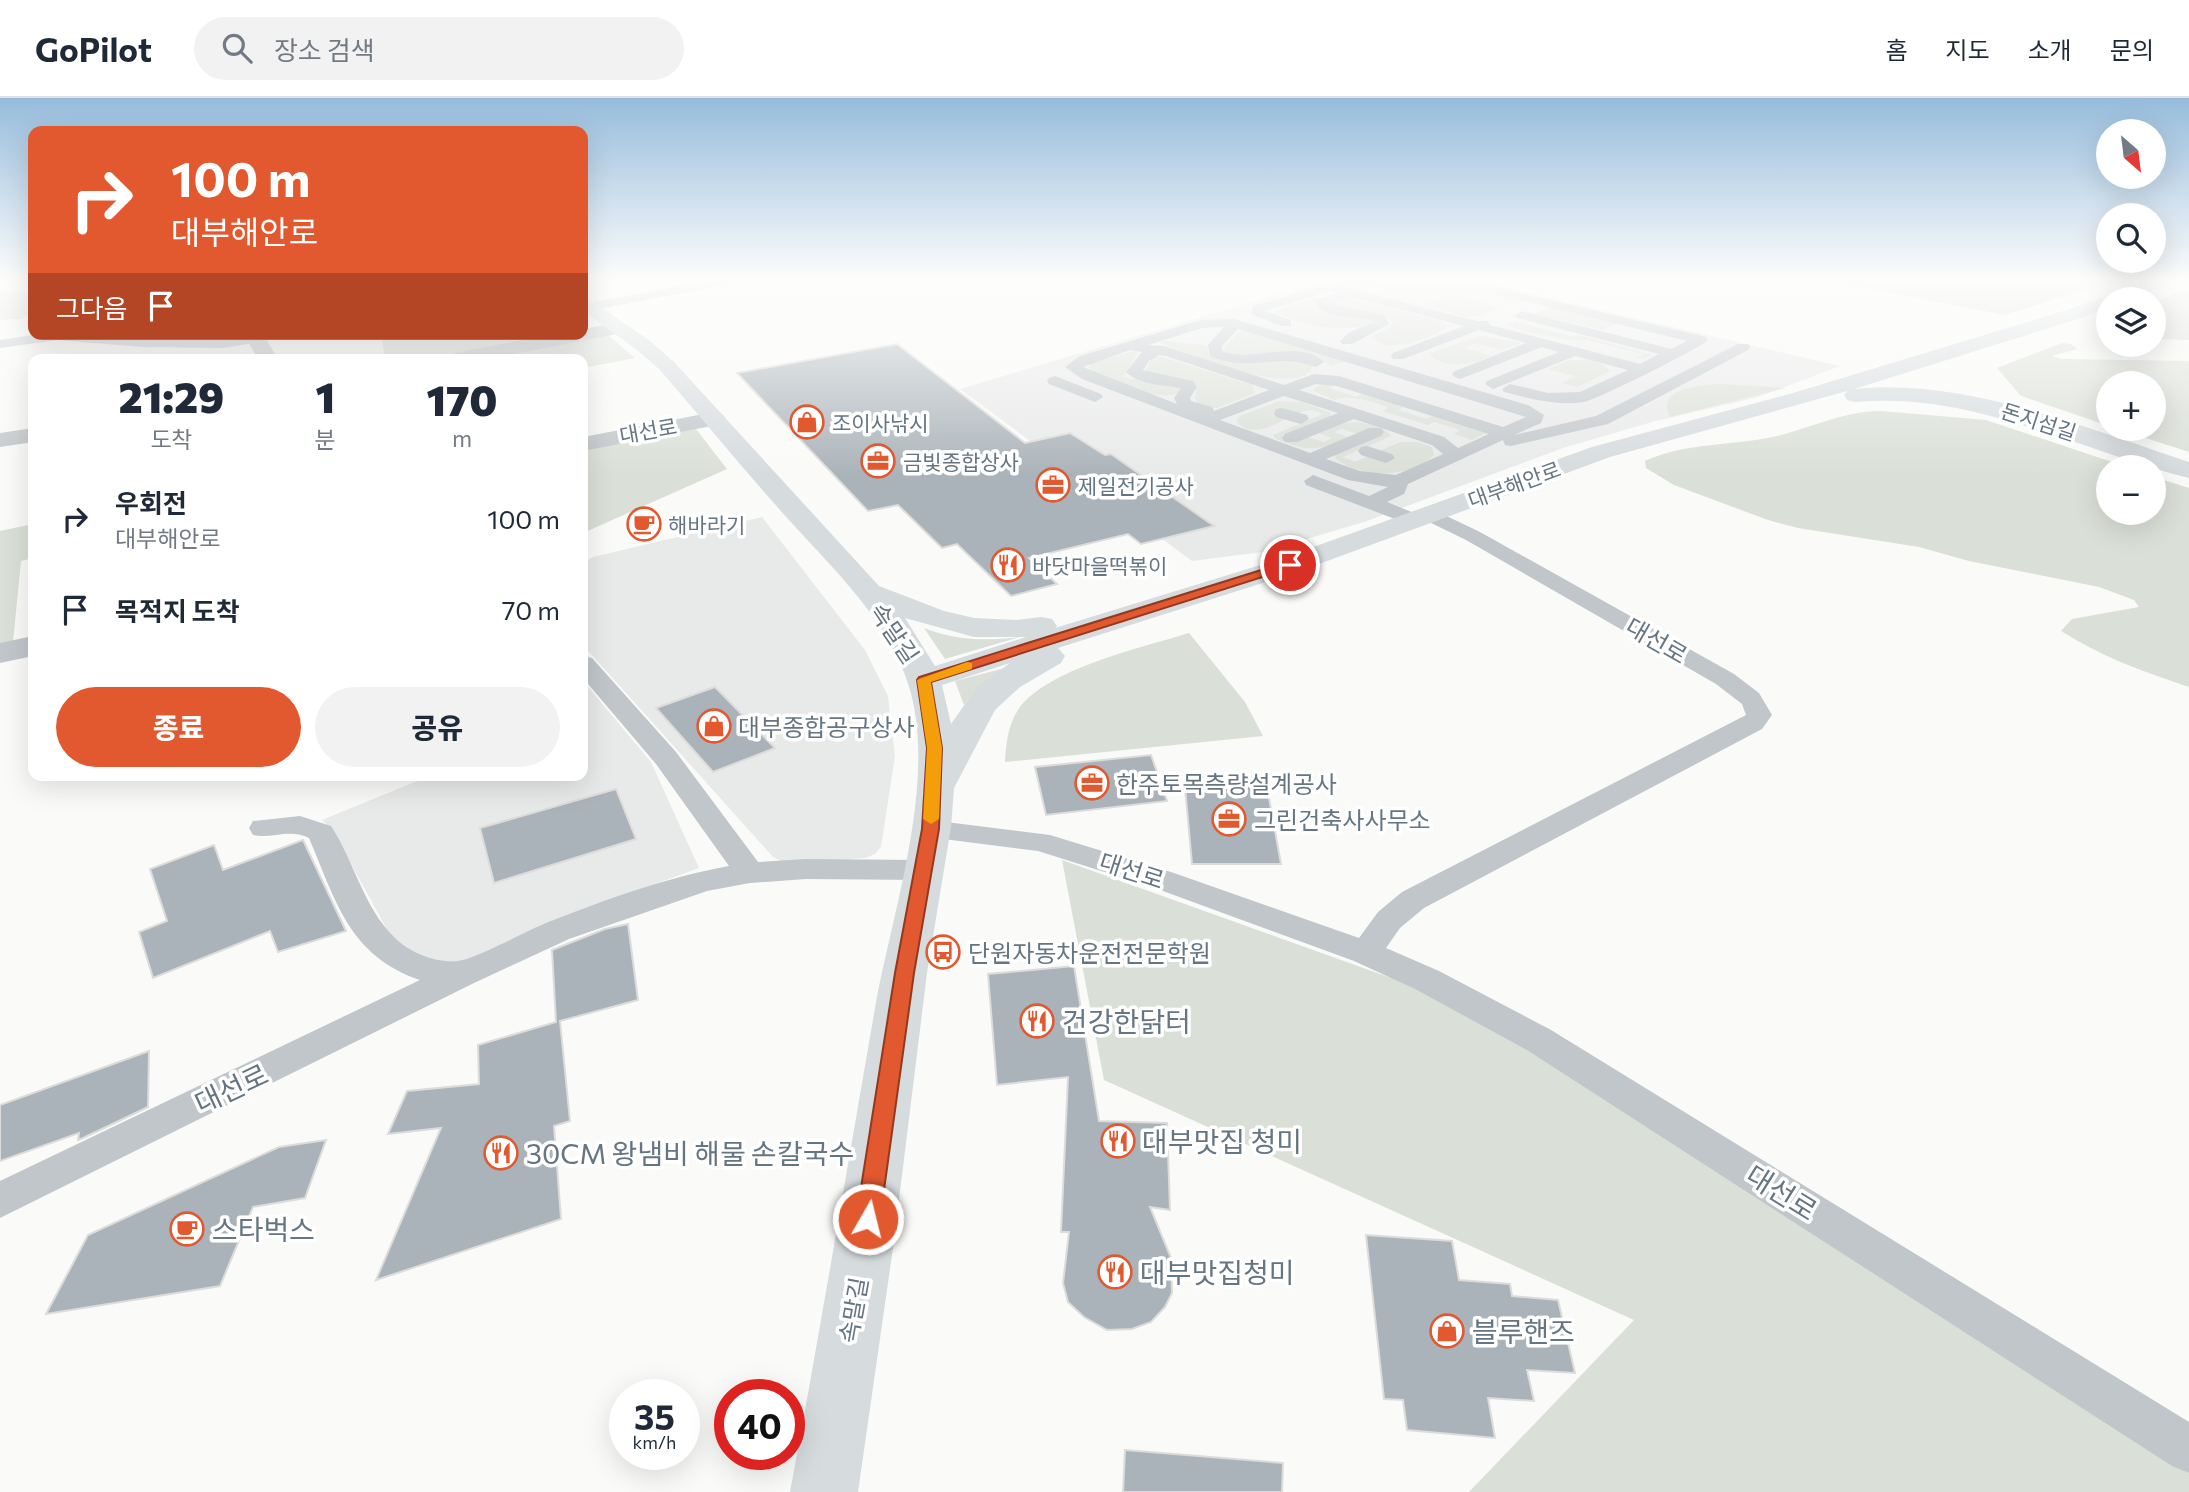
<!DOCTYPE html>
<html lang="ko">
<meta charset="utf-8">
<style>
:root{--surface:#fff;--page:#f2f2f3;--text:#1f2937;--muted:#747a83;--line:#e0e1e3;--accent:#e2582f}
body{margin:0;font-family:Commissioner,"Noto Sans KR",sans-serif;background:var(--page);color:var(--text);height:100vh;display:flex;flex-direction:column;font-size:26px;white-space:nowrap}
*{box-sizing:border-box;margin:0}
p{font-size:23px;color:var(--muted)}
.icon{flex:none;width:38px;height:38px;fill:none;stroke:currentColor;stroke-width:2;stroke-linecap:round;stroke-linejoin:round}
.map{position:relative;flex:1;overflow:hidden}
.details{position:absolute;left:28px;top:256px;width:560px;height:427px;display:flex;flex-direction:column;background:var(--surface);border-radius:14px;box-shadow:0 7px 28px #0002}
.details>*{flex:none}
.top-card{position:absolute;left:28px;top:28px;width:560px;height:214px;border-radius:14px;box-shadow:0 7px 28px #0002;background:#e2582f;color:#fff;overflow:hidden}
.needle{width:46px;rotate:152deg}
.fabs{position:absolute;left:2096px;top:21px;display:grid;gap:14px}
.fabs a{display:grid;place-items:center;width:70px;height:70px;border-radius:50%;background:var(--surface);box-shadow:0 7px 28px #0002;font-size:35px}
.speed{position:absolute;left:609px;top:1281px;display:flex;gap:14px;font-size:35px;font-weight:700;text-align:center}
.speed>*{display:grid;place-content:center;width:91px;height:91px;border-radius:50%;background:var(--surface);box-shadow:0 7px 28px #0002;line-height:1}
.speed small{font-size:18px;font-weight:400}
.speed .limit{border:10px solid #d22;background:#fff;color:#111}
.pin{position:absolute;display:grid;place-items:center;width:60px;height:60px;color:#fff;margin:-30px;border:4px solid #fff;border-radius:50%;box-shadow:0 2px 7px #0007}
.me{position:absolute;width:77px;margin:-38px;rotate:8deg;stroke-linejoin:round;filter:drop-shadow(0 0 5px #0008)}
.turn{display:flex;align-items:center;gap:24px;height:147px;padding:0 28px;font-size:32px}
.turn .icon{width:91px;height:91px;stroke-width:2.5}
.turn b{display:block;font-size:49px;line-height:60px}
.then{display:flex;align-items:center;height:66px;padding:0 28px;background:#0003;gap:14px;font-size:26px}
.eta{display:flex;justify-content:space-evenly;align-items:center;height:119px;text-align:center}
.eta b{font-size:42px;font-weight:800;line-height:49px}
.cta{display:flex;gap:14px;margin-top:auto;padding:14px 28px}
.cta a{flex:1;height:80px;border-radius:42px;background:var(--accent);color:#fff;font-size:28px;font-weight:800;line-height:80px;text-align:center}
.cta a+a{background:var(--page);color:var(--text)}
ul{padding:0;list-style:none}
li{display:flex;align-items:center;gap:21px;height:91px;padding:0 28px}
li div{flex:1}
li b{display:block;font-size:26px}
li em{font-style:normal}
header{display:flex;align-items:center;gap:42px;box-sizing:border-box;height:98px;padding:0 35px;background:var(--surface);border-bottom:2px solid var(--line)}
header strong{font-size:33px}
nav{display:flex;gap:38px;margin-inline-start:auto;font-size:24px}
.search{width:490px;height:63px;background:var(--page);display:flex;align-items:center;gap:18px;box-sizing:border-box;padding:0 24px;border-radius:38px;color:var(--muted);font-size:26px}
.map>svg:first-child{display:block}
</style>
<header>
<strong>GoPilot</strong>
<div class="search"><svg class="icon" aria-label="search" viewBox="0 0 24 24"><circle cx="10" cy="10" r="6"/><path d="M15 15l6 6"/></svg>장소 검색</div>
<nav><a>홈</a><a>지도</a><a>소개</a><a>문의</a></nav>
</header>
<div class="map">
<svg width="2189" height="1394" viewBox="0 0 2189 1394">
<rect width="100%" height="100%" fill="#fafaf8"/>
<!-- built -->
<path fill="#e8e9e9" d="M1322 183H1478L1840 268 1758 299 1652 324 1563 350 1364 424 1263 454 1192 463 960 291Z
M762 419 865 552 888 598 895 658 881 749 875 756 865 760 785 765 773 759 583 547V465L593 459Z
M583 583 651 664 699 770 562 820 474 861 449 864 425 862 406 853 390 837 333 733 322 722 432 677H583Z"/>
<!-- green -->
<path fill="#dadfd7" d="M1368 183H1438L1522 203 1512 204 1445 189 1416 198 1375 188Z
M1831 183H2114L2004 217Z
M1353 190 1422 207 1451 197 1492 207 1498 211 1481 218 1466 219Z
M0 193H33V215L21 221 0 222Z
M2181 193 2189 195V242L2154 241V204Z
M1319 198 1313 205C1329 220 1356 215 1375 224 1348 236 1299 229 1274 213Z
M1336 201H1357L1440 223 1448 228C1434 240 1383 258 1371 238L1390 230 1393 224C1375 209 1348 219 1330 206Z
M1550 209 1618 225 1603 232 1534 216Z
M1516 223 1573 239 1579 237 1652 257 1644 261 1638 259 1643 256 1587 242C1578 245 1515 234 1508 226Z
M1244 233 1346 263 1331 268 1312 257 1249 260 1221 253 1239 234Z
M381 236H570L436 261H385Z
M607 236 635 260 583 270V261H478Z
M1481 238 1522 245 1503 252 1475 245 1464 250 1491 258C1471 266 1449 272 1430 258V255Z
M1162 243 1202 247 1207 249 1209 257C1232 271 1254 261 1279 260 1289 260 1302 264 1312 266L1313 268C1299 303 1186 255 1159 244Z
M2062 245 2071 246 2077 251 2052 258 2061 261 2189 263V354L2118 331H2154V285H2109V328L2021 298 1997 270Z
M1135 253 1138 255 1123 278 1130 281 1175 286 1182 290 1180 295C1153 304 1120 284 1094 275L1089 269 1094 264Z
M1158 258 1252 287 1255 295 1217 310 1198 307 1195 299 1197 288C1182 274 1161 284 1145 275L1151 261Z
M1570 262C1584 262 1601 261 1610 273L1577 289 1562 285 1575 278 1548 271Z
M1324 285 1334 287 1329 290 1356 299 1362 296 1403 309 1399 312 1426 321 1432 318 1487 335 1472 342 1454 336 1460 332 1435 324 1428 327 1383 313 1388 309C1372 304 1350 296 1335 302L1314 293V290Z
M1720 286 1785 290 1670 319C1654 290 1702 287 1720 286Z
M1279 303 1302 304 1331 315 1330 320 1282 338 1294 343 1308 339 1324 344 1332 340 1316 334C1339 325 1353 320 1377 329 1384 332 1388 333 1391 338L1343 359 1355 364 1400 344H1418L1432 349 1434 357C1411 381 1361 380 1336 361L1335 356 1383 335 1358 336 1342 331 1334 334 1350 340C1317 353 1310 354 1276 341L1273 337 1323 316C1320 315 1316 313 1312 312 1290 312 1258 348 1236 323L1240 318Z
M1882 313 1986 322 2127 369H2109V415H2154V379L2189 390V589C2144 574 2102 559 2061 533L2072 521 2139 509 2134 502 2099 489 1969 463 1919 449 1798 430 1768 422 1674 387 1646 370 1645 363C1686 344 1733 348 1777 338 1810 330 1847 312 1882 313Z
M696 331 727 371 583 435V354L605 346Z
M33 426V460L21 463 13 544 0 547V433Z
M924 530C957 543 986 543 1020 539L945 561Z
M1189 535 1245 604 1263 638 1005 664C1006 646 1008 627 1018 612 1045 571 1144 549 1189 535Z
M1005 570 974 594 964 607 955 583Z
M1062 762 1394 881 1457 910 1524 948 2189 1374V1394H1469L1634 1222 1104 982Z"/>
<!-- building -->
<path fill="#aab3b9" stroke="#dcdcda" stroke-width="2" d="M897 246 1025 345 1070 335 1105 357 1111 356 1214 428 1141 446 1128 436 1029 460 1057 486 1011 498 957 446 942 450 898 407 868 413 737 275Z
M715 589 775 650 713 674 656 610Z
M1151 657 1167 703 1046 717 1035 669Z
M1184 678H1265L1281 766H1192Z
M616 691 636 741 494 785 480 730Z
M303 742 346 833 278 854 270 833 153 880 139 834 167 823 150 771 214 747 223 772Z
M628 826 638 902 560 923 570 1023 554 1028 561 1121 376 1182 441 1030 388 1036 407 993 479 986 478 947 556 924 552 852 605 831Z
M1074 868 1099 1023 1167 1025 1170 1112 1150 1109 1171 1160 1172 1195 1165 1209 1151 1224 1132 1231 1107 1232 1084 1219 1068 1204 1063 1185 1069 1134H1061L1068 979 997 987 988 876Z
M149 953 148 1009 83 1040 78 1042 79 1035 0 1063V1007Z
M326 1042 305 1100 253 1109 220 1188 46 1216 88 1137 279 1049Z
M1366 1137 1452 1143 1459 1182 1510 1186 1512 1198 1558 1202 1575 1275 1527 1272 1534 1303 1488 1300 1495 1340 1407 1332 1403 1302 1384 1301Z
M1125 1352 1283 1365 1282 1394H1123Z"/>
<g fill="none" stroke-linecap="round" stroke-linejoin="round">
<!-- lane -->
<path fill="#c1c6ca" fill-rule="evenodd" d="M706 183H730L724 187 583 214V206Z
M1338 183H1356L1344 189 1477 223H1488L1490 227 1640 266 1659 256 1517 220 1515 217 1522 213 1671 251 1687 243 1454 186 1452 183H1472L1706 239 1708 242C1701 250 1596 302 1584 304 1557 308 1531 301 1504 294L1502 291 1510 286 1548 295 1580 294 1628 272 1575 258 1493 291 1485 286 1487 283 1559 254 1542 249 1460 281 1455 279 1452 276 1455 273 1526 245 1479 232 1403 261H1393L1391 258 1393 255 1464 228 1352 199 1330 206 1384 217 1389 226 1352 246H1342L1340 243 1350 234 1374 224C1358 215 1325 224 1315 204L1317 201 1337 195 1330 193 1265 213 1291 222V228H1281L1251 216 1253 208Z
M1234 221 1528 307 1544 317 1541 325 1514 337 1596 318 1738 246H1748L1750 249 1748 252 1608 326 1511 348 1505 347 1503 342 1408 386 1404 396 1387 404 1419 417 1429 411 1436 413 1480 434 1734 576 1759 595 1772 617 1762 631 1424 810 1400 830 1386 850 1439 873 1551 932 2189 1324V1375L2172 1368 1527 952 1415 891 1354 863 1152 789 1038 753 920 738 915 731 920 724 930 722 1050 737 1174 775 1359 840 1378 814 1402 794 1746 617 1742 606 1716 586 1466 442 1425 422 1415 428 1408 426 1306 387 1304 383 1313 377 1369 398 1388 389 1348 382 1082 281 1065 269 1080 258 1201 222ZM1224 229 1208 247 1210 258C1237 270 1260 263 1288 263 1298 263 1306 266 1316 269L1324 264C1298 239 1253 266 1222 253V248L1238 231 1526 319 1503 329 1339 278 1314 276 1284 287 1164 248 1148 247 1202 230ZM1130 252 1142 254 1126 274C1139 287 1163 287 1181 290L1174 300 1177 306 1083 269ZM1159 257 1166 258 1269 292 1214 313 1212 309 1191 303 1190 300 1197 289 1193 283 1143 272 1149 263ZM1316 286 1337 288 1489 336 1458 350 1444 339 1299 292ZM1284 298 1338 315 1285 336 1282 340 1285 344H1297L1354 321 1432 347 1443 356 1396 377 1360 373 1326 361 1381 338 1384 334 1381 330H1369L1310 355 1220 322Z
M39 236 223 242 256 236H290L283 240 223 250 143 249 58 242 0 250V242Z
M1055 278 1101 296 1103 299 1095 304 1049 286 1047 283 1049 280Z
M1282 310 1307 317 1309 321 1301 326 1276 319 1274 315 1276 311Z
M1367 348 1392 356 1395 360 1386 365 1361 357 1358 353 1361 349Z
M583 558 592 560 676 654 758 764 806 761 923 762 934 765 938 772 934 779 923 782 806 781 750 785 707 793 569 841 474 885 0 1120V1083L420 882C349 858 336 803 309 740 291 730 271 741 253 737L249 730 253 723 300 718 331 728C355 765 363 808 394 839 410 855 435 865 457 863 474 862 526 833 546 825 604 802 668 779 729 768L656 666 583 580Z"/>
<!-- street -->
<path fill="#c1c6ca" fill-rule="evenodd" d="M620 224 630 230 627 234 489 261H445L448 257 455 255 555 236H583V231Z
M256 236 264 238 278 261H258L247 242Z
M714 314 722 316 726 321 722 326 583 353V339Z
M33 330V344L0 349V335Z
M33 538V558L0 565V545Z"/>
<!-- secondary -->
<path fill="#d6dbde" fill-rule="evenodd" d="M2147 183H2171L2168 187 2128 201H2109V209L2084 219 1854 291C1963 279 2086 330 2189 364V380C2077 352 1973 293 1855 304L1847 302 1844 297 1847 293 1610 359 1300 473 1058 550 1065 558 1061 565 1020 589 995 612 954 690 951 729 927 875 893 1150 858 1394H790C820 1233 847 1071 875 910 892 813 942 672 905 577 881 513 825 463 780 412 739 366 700 318 660 272L636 251 583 213V200L589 201 650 243 674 264 879 488 944 513 974 520 1017 522 1041 519 1052 521 1057 528 1055 530 1280 461 1592 349 1793 295 2070 211ZM905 520 974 539H1026L935 568ZM1010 565 977 589 951 626 942 587Z"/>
</g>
<!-- sky -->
<linearGradient id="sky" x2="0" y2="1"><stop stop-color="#96bcdc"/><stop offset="0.48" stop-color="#fdfdfc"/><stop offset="1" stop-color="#fdfdfc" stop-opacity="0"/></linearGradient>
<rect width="2189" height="378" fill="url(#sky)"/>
<!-- route -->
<path fill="#e2582f" stroke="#93391f" stroke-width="2" d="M1290 463 1294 464V469L931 584 942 650 939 731 914 875 880 1121 876 1128 868 1131 860 1128 856 1121 895 875 922 731 927 650 917 582 919 579Z"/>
<!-- slow -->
<path fill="#f59e0b" d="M967 564 972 565V571L931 584 942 650 939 721 931 726 923 721 927 650 917 582Z"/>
<!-- icons -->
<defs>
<symbol id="shop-ring" viewBox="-11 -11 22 22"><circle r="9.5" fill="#fff" stroke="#e2582f" stroke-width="1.5"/><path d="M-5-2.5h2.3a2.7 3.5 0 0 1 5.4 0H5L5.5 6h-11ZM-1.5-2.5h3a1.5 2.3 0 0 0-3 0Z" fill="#e2582f"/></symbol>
<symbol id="office-ring" viewBox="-11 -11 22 22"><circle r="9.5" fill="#fff" stroke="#e2582f" stroke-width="1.5"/><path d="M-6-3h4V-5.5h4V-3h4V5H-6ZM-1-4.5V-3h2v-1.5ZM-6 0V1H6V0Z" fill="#e2582f"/></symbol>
<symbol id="cafe-ring" viewBox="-11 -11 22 22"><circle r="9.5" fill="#fff" stroke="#e2582f" stroke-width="1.5"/><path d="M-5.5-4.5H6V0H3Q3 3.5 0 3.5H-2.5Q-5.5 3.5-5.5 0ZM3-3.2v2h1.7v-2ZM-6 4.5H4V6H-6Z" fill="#e2582f"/></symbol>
<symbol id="restaurant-ring" viewBox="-11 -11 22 22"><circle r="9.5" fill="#fff" stroke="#e2582f" stroke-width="1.5"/><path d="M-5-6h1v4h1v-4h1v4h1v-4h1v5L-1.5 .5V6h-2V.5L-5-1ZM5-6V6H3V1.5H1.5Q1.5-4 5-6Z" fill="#e2582f"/></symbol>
<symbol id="bus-ring" viewBox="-11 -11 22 22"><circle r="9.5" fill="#fff" stroke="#e2582f" stroke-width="1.5"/><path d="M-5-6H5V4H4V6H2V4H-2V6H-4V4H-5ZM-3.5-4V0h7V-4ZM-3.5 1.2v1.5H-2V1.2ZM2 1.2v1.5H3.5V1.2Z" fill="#e2582f"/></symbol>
</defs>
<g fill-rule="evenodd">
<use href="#shop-ring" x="788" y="305" width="38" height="38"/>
<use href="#office-ring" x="859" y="344" width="38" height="38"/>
<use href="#office-ring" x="1034" y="368" width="38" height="38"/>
<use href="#cafe-ring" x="625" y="407" width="38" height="38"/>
<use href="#restaurant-ring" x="989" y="448" width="38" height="38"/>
<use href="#shop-ring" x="695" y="609" width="38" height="38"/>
<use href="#office-ring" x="1073" y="666" width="38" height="38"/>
<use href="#office-ring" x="1210" y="702" width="38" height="38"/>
<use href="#bus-ring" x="924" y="835" width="38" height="38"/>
<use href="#restaurant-ring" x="1018" y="904" width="38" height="38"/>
<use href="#restaurant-ring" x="1099" y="1024" width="38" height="38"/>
<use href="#restaurant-ring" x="482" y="1036" width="38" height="38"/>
<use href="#cafe-ring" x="168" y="1112" width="38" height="38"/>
<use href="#restaurant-ring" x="1096" y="1155" width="38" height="38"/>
<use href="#shop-ring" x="1428" y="1214" width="38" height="38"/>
</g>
<g text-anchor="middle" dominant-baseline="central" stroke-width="7" stroke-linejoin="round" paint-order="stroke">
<!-- far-street labels -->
<g font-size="21" fill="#657682" stroke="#fff">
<text transform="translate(2039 323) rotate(18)">돈지섬길</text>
<text transform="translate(648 332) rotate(-10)">대선로</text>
<text transform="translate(1514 386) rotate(-20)">대부해안로</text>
</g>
<!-- far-poi labels -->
<g font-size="21" fill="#657682" stroke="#fff" text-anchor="start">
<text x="832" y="324">조이사낚시</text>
<text x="903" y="363">금빛종합상사</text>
<text x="1078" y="387">제일전기공사</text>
<text x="668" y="426">해바라기</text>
<text x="1032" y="467">바닷마을떡볶이</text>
</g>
<!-- street labels -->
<g font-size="24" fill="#657682" stroke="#fff">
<text transform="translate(895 535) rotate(56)">속말길</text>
<text transform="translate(1657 542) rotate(30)">대선로</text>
<text transform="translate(1132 772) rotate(18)">대선로</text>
<text transform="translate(853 1212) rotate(-80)">속말길</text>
</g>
<!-- poi labels -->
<g font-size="24" fill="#657682" stroke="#fff" text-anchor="start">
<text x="738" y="628">대부종합공구상사</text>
<text x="1116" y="685">한주토목측량설계공사</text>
<text x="1254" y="721">그린건축사사무소</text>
<text x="968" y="854">단원자동차운전전문학원</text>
</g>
<!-- near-poi labels -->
<g font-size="28" fill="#657682" stroke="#fff" text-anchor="start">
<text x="1062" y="923">건강한닭터</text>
<text x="1142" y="1043">대부맛집 청미</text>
<text x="526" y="1055">30CM 왕냄비 해물 손칼국수</text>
<text x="212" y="1131">스타벅스</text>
<text x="1140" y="1174">대부맛집청미</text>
<text x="1472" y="1233">블루핸즈</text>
</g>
<!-- near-street labels -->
<g font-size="28" fill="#657682" stroke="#fff">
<text transform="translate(231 990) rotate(-25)">대선로</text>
<text transform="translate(1782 1094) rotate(32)">대선로</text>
</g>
</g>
</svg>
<div class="fabs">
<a><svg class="needle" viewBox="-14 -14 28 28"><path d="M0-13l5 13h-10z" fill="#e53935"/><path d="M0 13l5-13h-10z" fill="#747a83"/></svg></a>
<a><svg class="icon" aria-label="search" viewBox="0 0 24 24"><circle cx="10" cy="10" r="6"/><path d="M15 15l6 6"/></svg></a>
<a><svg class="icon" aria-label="layers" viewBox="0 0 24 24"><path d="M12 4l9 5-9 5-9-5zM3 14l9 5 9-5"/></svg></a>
<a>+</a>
<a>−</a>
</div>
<div class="speed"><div>35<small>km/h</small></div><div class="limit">40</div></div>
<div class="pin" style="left:1290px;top:467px;background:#d93025"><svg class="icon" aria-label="arrive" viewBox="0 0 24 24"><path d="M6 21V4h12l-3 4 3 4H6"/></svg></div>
<svg class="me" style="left:868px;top:1121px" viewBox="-20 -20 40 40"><circle r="17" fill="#e2582f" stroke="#fff" stroke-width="3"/><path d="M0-11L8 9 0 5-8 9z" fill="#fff"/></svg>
<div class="top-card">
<div class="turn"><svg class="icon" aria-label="right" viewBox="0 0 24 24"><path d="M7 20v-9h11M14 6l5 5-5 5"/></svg><div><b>100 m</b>대부해안로</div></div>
<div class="then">그다음<svg class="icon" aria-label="arrive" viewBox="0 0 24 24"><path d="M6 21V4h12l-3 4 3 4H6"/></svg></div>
</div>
<section class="details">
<div class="eta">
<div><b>21:29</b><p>도착</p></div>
<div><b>1</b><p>분</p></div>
<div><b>170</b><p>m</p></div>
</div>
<ul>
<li><svg class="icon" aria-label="right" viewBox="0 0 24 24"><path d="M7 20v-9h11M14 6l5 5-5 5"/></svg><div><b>우회전</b><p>대부해안로</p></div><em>100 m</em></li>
<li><svg class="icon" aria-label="arrive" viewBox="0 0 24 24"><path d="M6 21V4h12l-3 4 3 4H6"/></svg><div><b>목적지 도착</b></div><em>70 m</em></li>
</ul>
<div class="cta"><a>종료</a><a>공유</a></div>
</section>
</div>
